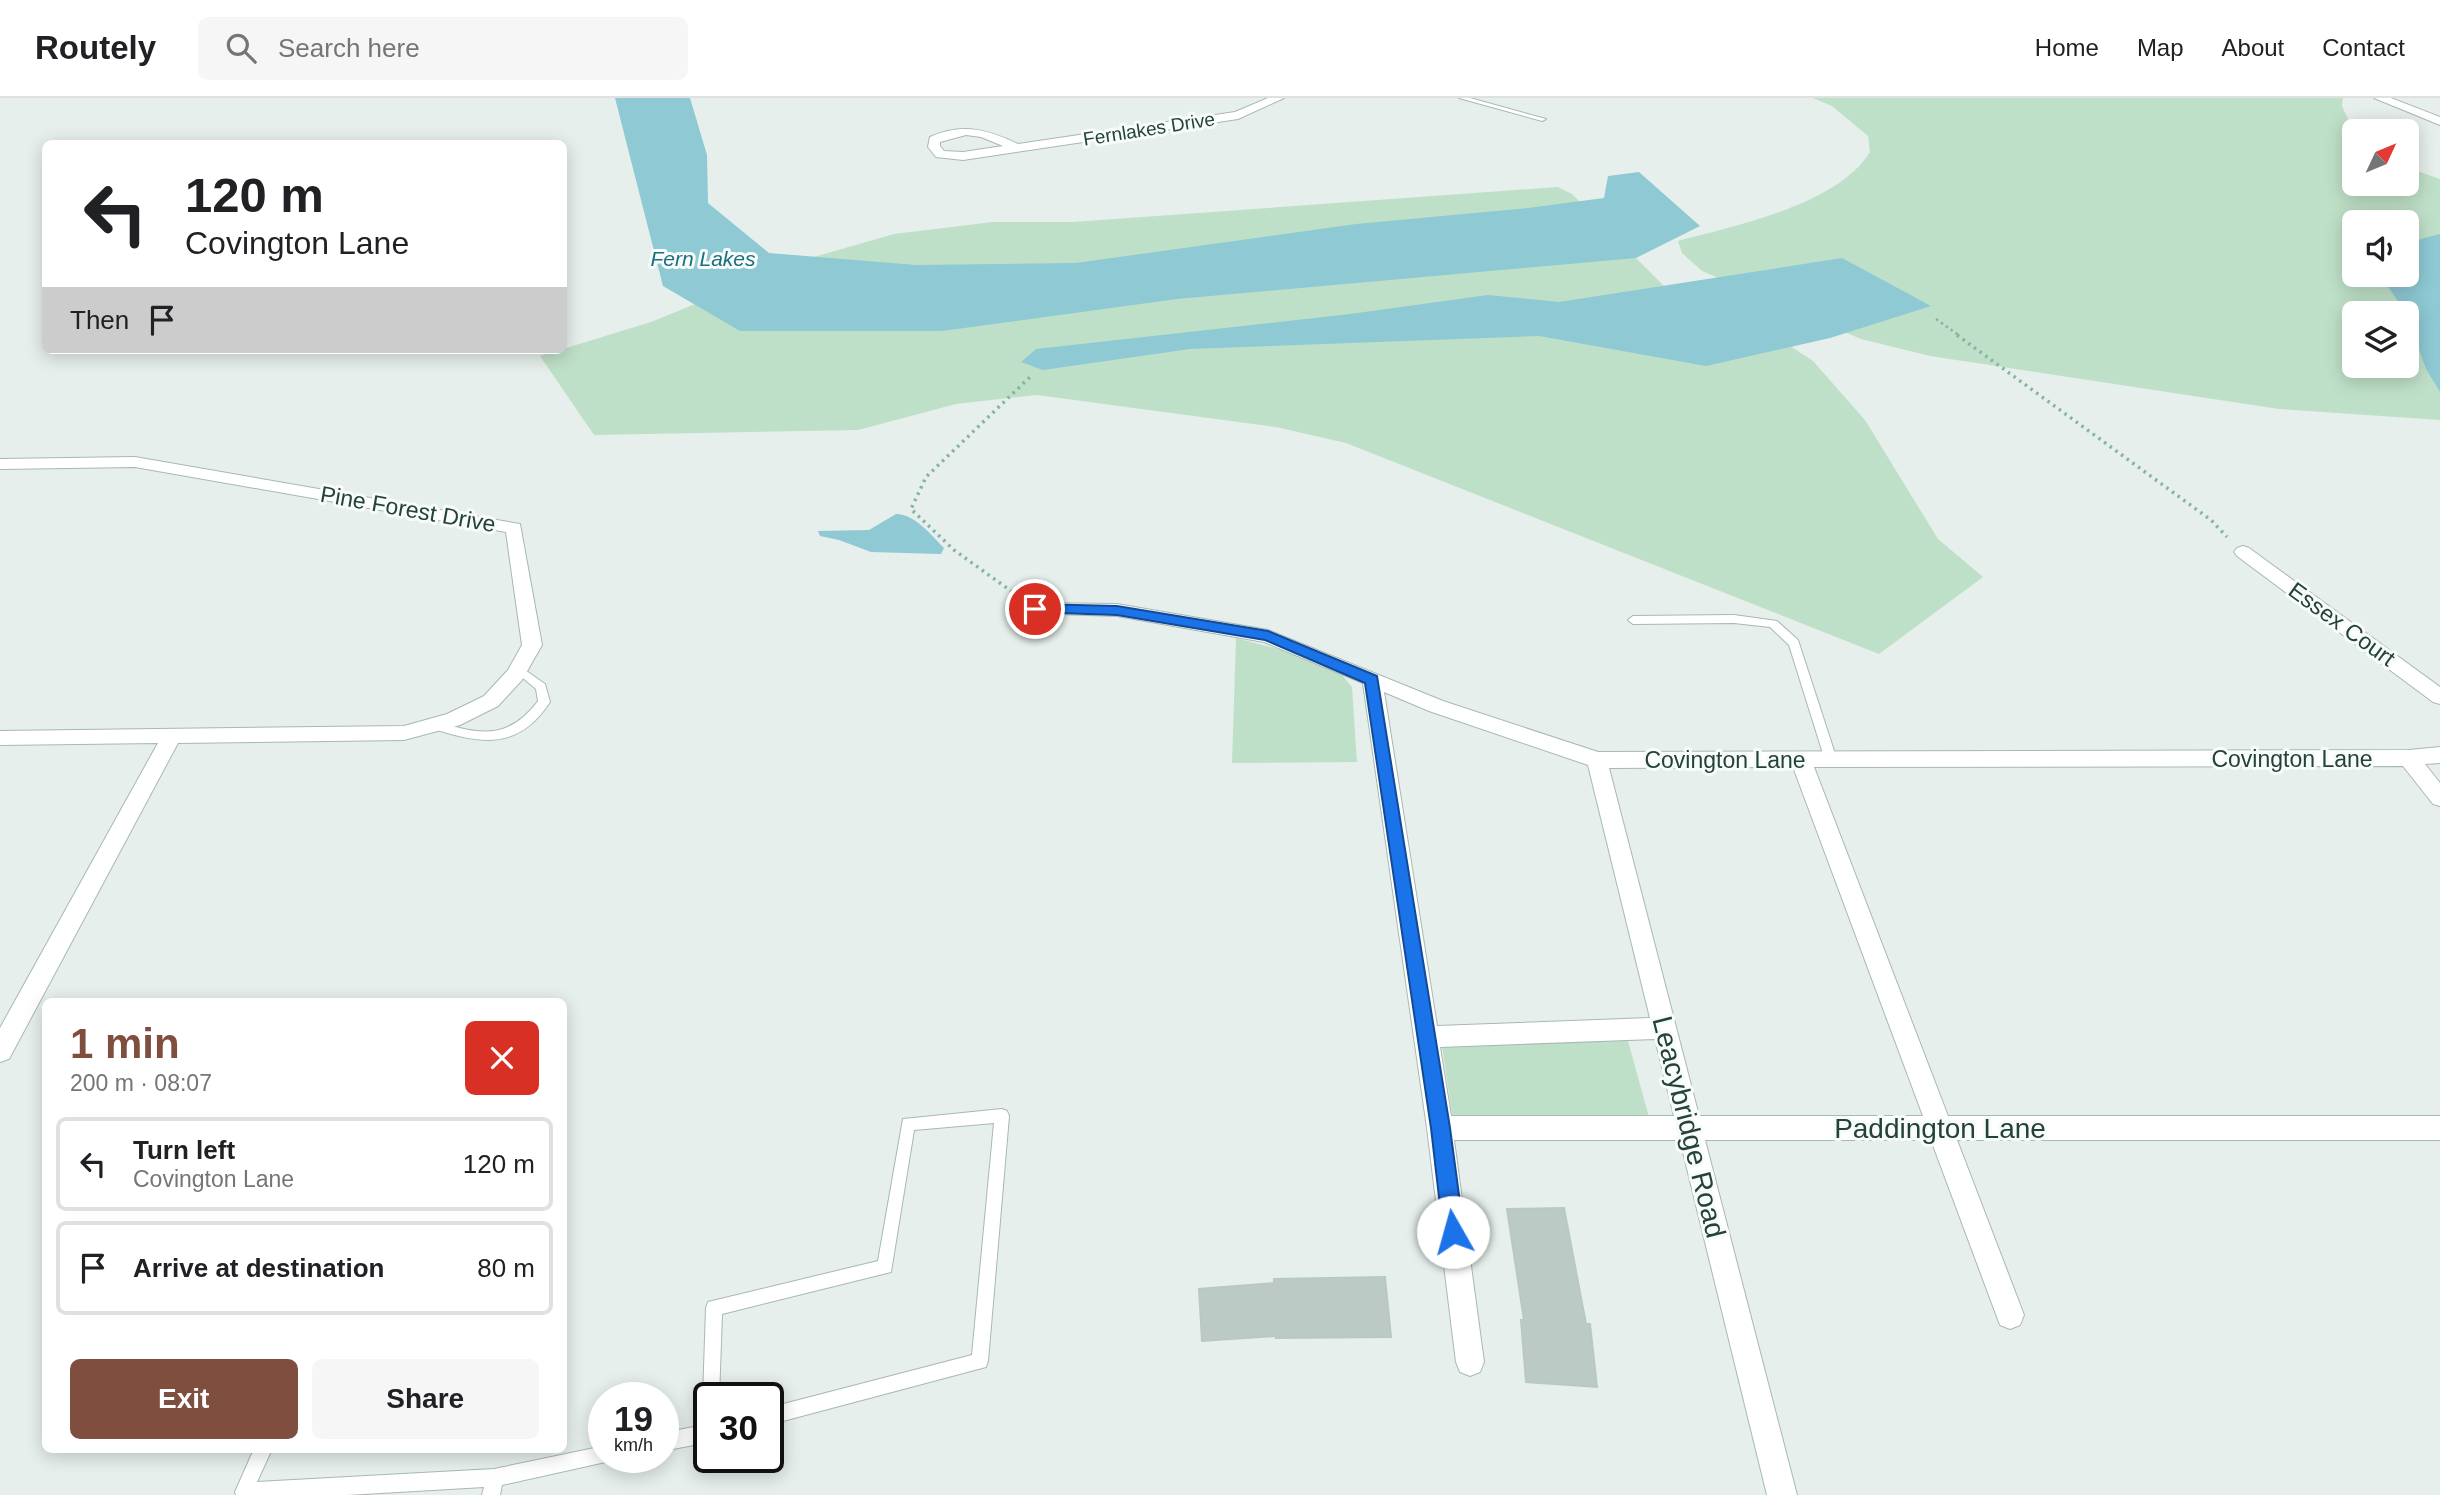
<!DOCTYPE html>
<meta charset="utf-8">
<style>
:root{--surface:#fff;--page:#f6f6f6;--text:#202124;--muted:#757577;--line:#e0e0e0;--accent:#7f4e3f}
body{margin:0;font-family:Arial,sans-serif;background:var(--page);color:var(--text);height:100vh;display:flex;flex-direction:column;font-size:26px;white-space:nowrap}
*{box-sizing:border-box;margin:0}
p{font-size:23px;color:var(--muted)}
.icon{flex:none;width:38px;height:38px;fill:none;stroke:currentColor;stroke-width:2;stroke-linecap:round;stroke-linejoin:round}
.map{position:relative;flex:1;overflow:hidden}
.drawer{position:absolute;left:42px;top:900px;width:525px;height:455px;display:flex;flex-direction:column;background:var(--surface);border-radius:10px;box-shadow:0 4px 18px #0003}
.drawer>*{flex:none}
.guide{position:absolute;left:42px;top:42px;width:525px;height:214px;border-radius:10px;box-shadow:0 4px 18px #0003;background:#fff;color:var(--text);overflow:hidden}
.needle{width:46px;rotate:46deg}
.tools{position:absolute;left:2342px;top:21px;display:grid;gap:14px}
.tools a{display:grid;place-items:center;width:77px;height:77px;border-radius:10px;background:var(--surface);box-shadow:0 4px 18px #0003;font-size:35px}
.speed{position:absolute;left:588px;top:1284px;display:flex;gap:14px;font-size:35px;font-weight:700;text-align:center}
.speed>*{display:grid;place-content:center;width:91px;height:91px;border-radius:50%;background:var(--surface);box-shadow:0 4px 18px #0003;line-height:1}
.speed small{font-size:18px;font-weight:400}
.speed .limit{border:4px solid #111;border-radius:10px;background:#fff;color:#111}
.pin{position:absolute;display:grid;place-items:center;width:60px;height:60px;color:#fff;margin:-30px;border:4px solid #fff;border-radius:50%;box-shadow:0 2px 7px #0007}
.me{position:absolute;width:77px;margin:-38px;rotate:353deg;stroke-linejoin:round;filter:drop-shadow(0 0 5px #0008)}
.turn{display:flex;align-items:center;gap:24px;height:147px;padding:0 28px;font-size:32px}
.turn .icon{width:91px;height:91px;stroke-width:2.5}
.turn b{display:block;font-size:49px;line-height:60px}
.then{display:flex;align-items:center;height:66px;padding:0 28px;background:#0003;gap:14px;font-size:26px}
.round{display:grid;place-items:center;flex:none;width:74px;height:74px;border-radius:10px;background:var(--page)}
.summary{display:flex;align-items:center;justify-content:space-between;height:119px;padding:0 28px}
h1{font-size:42px;font-weight:600;line-height:52px;color:var(--accent)}
.primary-button{display:flex;gap:14px;margin-top:auto;padding:14px 28px}
.primary-button a{flex:1;height:80px;border-radius:10px;background:var(--accent);color:#fff;font-size:28px;font-weight:600;line-height:80px;text-align:center}
.primary-button a+a{background:var(--page);color:var(--text)}
ul{padding:0;list-style:none}
li{display:flex;align-items:center;gap:21px;height:94px;margin:0 14px 10px;padding:0 14px;border:4px solid var(--line);border-radius:10px}
li div{flex:1}
li b{display:block;font-size:26px}
li em{font-style:normal}
header{display:flex;align-items:center;gap:42px;box-sizing:border-box;height:98px;padding:0 35px;background:var(--surface);border-bottom:2px solid var(--line)}
header strong{font-size:33px}
nav{display:flex;gap:38px;margin-inline-start:auto;font-size:24px}
.search{width:490px;height:63px;background:var(--page);display:flex;align-items:center;gap:18px;box-sizing:border-box;padding:0 24px;border-radius:10px;color:var(--muted);font-size:26px}
.map>svg:first-child{display:block}
</style>
<header>
<strong>Routely</strong>
<div class="search"><svg class="icon" aria-label="search" viewBox="0 0 24 24"><circle cx="10" cy="10" r="6"/><path d="M15 15l6 6"/></svg>Search here</div>
<nav><a>Home</a><a>Map</a><a>About</a><a>Contact</a></nav>
</header>
<div class="map">
<svg width="2440" height="1397" viewBox="0 0 2440 1397">
<rect width="100%" height="100%" fill="#e6efeb"/>
<!-- green -->
<path fill="#bfe0c8" fill-rule="evenodd" d="M1813 0H2343L2342 8 2354 34V86H2406V69L2440 81V322L2279 311 1930 258 1861 241 1702 173 1682 155 1678 143C1735 128 1837 107 1870 54L1868 38 1832 8ZM2354 124H2406V177H2354ZM2354 215H2406V268H2354Z
M1558 89 1572 96 1667 191 1766 232 1813 263 1865 322 1938 441 1983 479 1879 556 1346 345 1276 329 1037 297 956 306 858 332 594 337 540 258 651 224 807 161 894 136 993 124H1073Z
M1236 540 1332 565 1352 589 1357 664 1232 665Z
M1628 943 1649 1019 1453 1023 1442 948Z"/>
<!-- water -->
<path fill="#8ec9d4" d="M615 0H690L707 57 708 105 769 155 916 167 1076 165 1356 126 1528 110 1604 100 1608 78 1639 74 1700 128 1636 160 1177 201 942 233H740L663 188Z
M2440 136V294L2426 271 2406 215 2380 177H2406V145Z
M1842 160 1931 208 1830 240 1706 268 1539 238 1190 251 1043 272 1021 264 1036 251 1350 216 1488 197 1559 204Z
M896 416C915 416 931 437 944 450L941 456 871 454 839 442 820 438 818 433 869 432Z"/>
<!-- building -->
<path fill="#bbcac4" stroke="#b8c9c2" stroke-width="2" d="M1564 1110 1586 1226H1590L1597 1289 1526 1284 1521 1222H1524L1507 1111Z
M1385 1179 1391 1239 1276 1240V1238L1202 1243 1199 1191 1274 1185V1181Z"/>
<g fill="none" stroke-linecap="round" stroke-linejoin="round">
<defs>
<path id="service" d="M1459 0H1470L1546 21 1542 23Z
M1734 517 1777 523 1798 542 1837 662 1835 665 1831 666 1825 662 1789 547 1770 529 1734 525 1633 526 1628 522 1633 518Z
M518 567 545 586 550 604C518 653 480 646 431 630L429 627 435 623C478 636 507 644 538 603L536 591 512 571Z
M1002 1011 1007 1013 1009 1018 988 1263 986 1269 768 1327V1310L972 1257 994 1025 914 1032 891 1174 722 1216 719 1300H709V1308L705 1306 703 1300 706 1210 708 1204 878 1163 903 1021Z
M709 1326V1344L663 1353V1335Z
M604 1348V1360H612L610 1363 502 1387 500 1397H482L484 1389 347 1397H236L235 1394 254 1351H272L257 1384 494 1371Z"/>
<path id="minor" d="M1268 0H1284L1238 21 963 62 936 59 928 49 930 39C962 25 987 31 1018 46L1235 14ZM966 37 981 39 1003 48 963 54 944 53 940 48V44Z
M2374 0H2391L2440 19V27Z
M135 359 520 426 542 547 522 582 498 608 460 627 404 642 178 645 9 961 0 964V930L158 645 0 647V633L404 628 447 616 484 598 508 572 522 547 506 434 135 369 0 371V361Z
M2243 448 2249 450 2440 589V606L2433 604 2237 458 2234 454 2237 450Z
M1035 505 1117 506 1268 532 1443 603 1598 654 2409 652 2440 649V665L2425 666 2440 685V708L2433 706 2403 668 1814 669 1948 1018H2440V1042H1957L2024 1217 2020 1227 2010 1231 2000 1227 1931 1042H1705L1797 1397H1767L1680 1042H1454L1484 1264 1480 1274 1470 1278 1460 1274 1456 1264 1427 1030 1363 585 1264 544 1117 518 1028 515 1026 511 1028 507ZM1384 594 1429 613 1588 667 1650 920 1437 928ZM1793 669 1923 1018H1699L1609 670ZM1655 941 1674 1018H1451L1440 949Z"/>
</defs>
<!-- service casing -->
<use href="#service" stroke="#a8b8b2" stroke-width="2"/>
<!-- minor casing -->
<use href="#minor" stroke="#a8b8b2" stroke-width="2"/>
<!-- path-far1 -->
<path stroke="#86b3a5" stroke-width="2.5" stroke-dasharray="2.5 3.5" stroke-linecap="butt" d="M1936 221 1960 238"/>
<!-- path -->
<path stroke="#86b3a5" stroke-width="3.5" stroke-dasharray="2.5 4.5" stroke-linecap="butt" d="M1957 237 2211 422 2227 439
M1018 498 954 452 911 411 926 379 1032 277"/>
<!-- service -->
<use href="#service" fill="#fff" fill-rule="evenodd"/>
<!-- minor -->
<use href="#minor" fill="#fff" fill-rule="evenodd"/>
</g>
<!-- route -->
<path fill="#1a73e8" stroke="#114b97" stroke-width="2" d="M1035 506 1117 508 1268 533 1377 578 1450 1030 1464 1134 1461 1141 1453 1144 1446 1141 1443 1134 1431 1030 1365 585 1265 542 1117 517 1030 514 1028 511Z"/>
<g text-anchor="middle" dominant-baseline="central" stroke-width="6" stroke-linejoin="round" paint-order="stroke">
<!-- far-street labels -->
<g font-size="19" fill="#24423a" stroke="#f7fbf9">
<text transform="translate(1149 31) rotate(-9)">Fernlakes Drive</text>
</g>
<!-- far-water labels -->
<g font-size="21" font-style="italic" fill="#1c6f80" stroke="#f7fbf9">
<text x="703" y="160">Fern Lakes</text>
</g>
<!-- street labels -->
<g font-size="23" fill="#24423a" stroke="#f7fbf9">
<text transform="translate(408 411) rotate(10)">Pine Forest Drive</text>
<text transform="translate(2342 526) rotate(36)">Essex Court</text>
<text x="2292" y="661">Covington Lane</text>
<text x="1725" y="662">Covington Lane</text>
</g>
<!-- near-street labels -->
<g font-size="28" fill="#24423a" stroke="#f7fbf9">
<text transform="translate(1689 1029) rotate(76)">Leacybridge Road</text>
<text x="1940" y="1030">Paddington Lane</text>
</g>
</g>
</svg>
<div class="tools">
<a><svg class="needle" viewBox="-14 -14 28 28"><path d="M0-13l5 13h-10z" fill="#e53935"/><path d="M0 13l5-13h-10z" fill="#757577"/></svg></a>
<a><svg class="icon" aria-label="sound" viewBox="0 0 24 24"><path d="M4 9h4l5-4v14l-5-4H4zM17 9q2 3 0 6"/></svg></a>
<a><svg class="icon" aria-label="layers" viewBox="0 0 24 24"><path d="M12 4l9 5-9 5-9-5zM3 14l9 5 9-5"/></svg></a>
</div>
<div class="speed"><div>19<small>km/h</small></div><div class="limit">30</div></div>
<div class="pin" style="left:1035px;top:511px;background:#d93025"><svg class="icon" aria-label="arrive" viewBox="0 0 24 24"><path d="M6 21V4h12l-3 4 3 4H6"/></svg></div>
<svg class="me" style="left:1453px;top:1134px" viewBox="-20 -20 40 40"><circle r="19" fill="#fff"/><path d="M0-13L10 11 0 6-10 11z" fill="#1a73e8"/></svg>
<div class="guide">
<div class="turn"><svg class="icon" aria-label="left" viewBox="0 0 24 24"><path d="M17 20v-9H6M10 6l-5 5 5 5"/></svg><div><b>120 m</b>Covington Lane</div></div>
<div class="then">Then<svg class="icon" aria-label="arrive" viewBox="0 0 24 24"><path d="M6 21V4h12l-3 4 3 4H6"/></svg></div>
</div>
<section class="drawer">
<div class="summary"><div><h1>1 min</h1><p>200 m · 08:07</p></div><a class="round" style="background:#d93025;color:#fff"><svg class="icon" aria-label="close" viewBox="0 0 24 24"><path d="M6 6l12 12M18 6L6 18"/></svg></a></div>
<ul>
<li><svg class="icon" aria-label="left" viewBox="0 0 24 24"><path d="M17 20v-9H6M10 6l-5 5 5 5"/></svg><div><b>Turn left</b><p>Covington Lane</p></div><em>120 m</em></li>
<li><svg class="icon" aria-label="arrive" viewBox="0 0 24 24"><path d="M6 21V4h12l-3 4 3 4H6"/></svg><div><b>Arrive at destination</b></div><em>80 m</em></li>
</ul>
<div class="primary-button"><a>Exit</a><a>Share</a></div>
</section>
</div>
